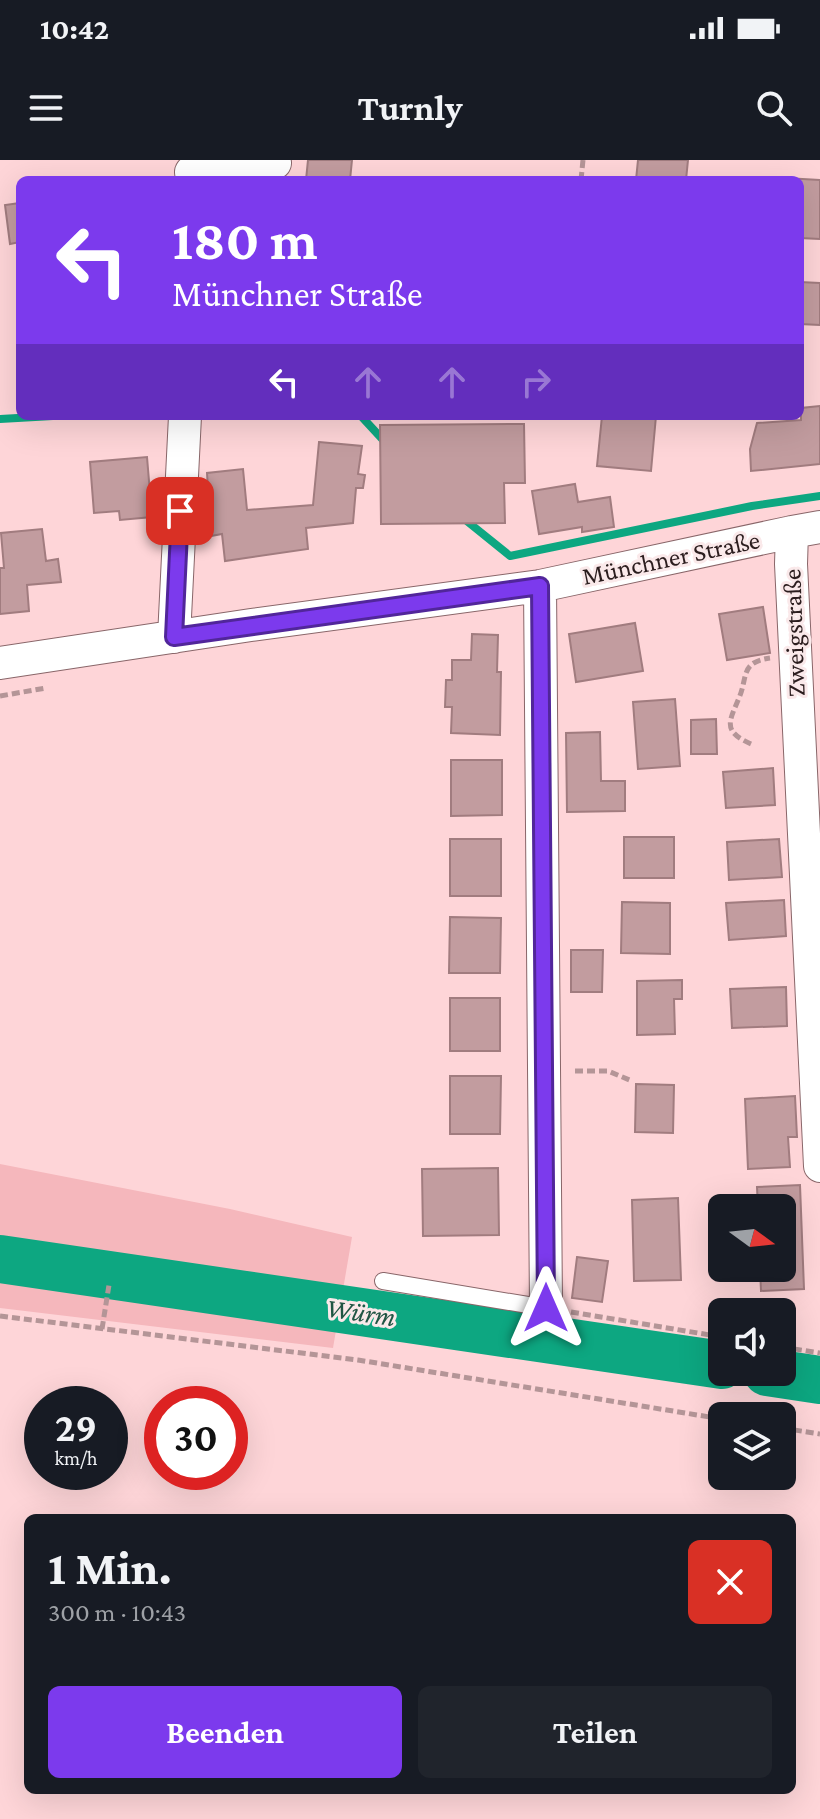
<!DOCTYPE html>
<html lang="de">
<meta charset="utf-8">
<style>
:root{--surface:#171b24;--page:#20242c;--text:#f1f3f6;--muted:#9ea1a6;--accent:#7c3aed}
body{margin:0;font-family:"Crimson Pro",serif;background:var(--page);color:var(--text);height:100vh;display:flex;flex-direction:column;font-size:30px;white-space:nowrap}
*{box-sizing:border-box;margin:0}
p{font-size:26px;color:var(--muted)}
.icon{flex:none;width:44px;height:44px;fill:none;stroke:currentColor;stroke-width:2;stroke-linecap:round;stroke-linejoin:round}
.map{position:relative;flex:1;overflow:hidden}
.side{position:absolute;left:24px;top:1354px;width:772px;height:280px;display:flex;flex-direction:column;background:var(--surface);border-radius:12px;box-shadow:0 8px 32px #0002}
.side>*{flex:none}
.banner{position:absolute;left:16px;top:16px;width:788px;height:244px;border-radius:12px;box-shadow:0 8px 32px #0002;background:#7c3aed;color:#fff;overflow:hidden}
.needle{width:52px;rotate:105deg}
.buttons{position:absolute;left:708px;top:1034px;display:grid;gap:16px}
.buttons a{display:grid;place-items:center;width:88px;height:88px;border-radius:12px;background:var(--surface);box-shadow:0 8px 32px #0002;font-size:40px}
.speed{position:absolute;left:24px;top:1226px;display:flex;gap:16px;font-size:40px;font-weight:700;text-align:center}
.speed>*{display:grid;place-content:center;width:104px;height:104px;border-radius:50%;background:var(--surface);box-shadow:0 8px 32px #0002;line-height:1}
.speed small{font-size:20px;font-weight:400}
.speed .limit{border:12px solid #d22;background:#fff;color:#111}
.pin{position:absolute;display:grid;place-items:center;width:68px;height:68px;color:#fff;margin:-34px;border-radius:16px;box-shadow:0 4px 12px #0006}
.me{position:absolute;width:88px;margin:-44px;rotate:0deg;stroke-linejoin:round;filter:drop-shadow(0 0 6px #0008)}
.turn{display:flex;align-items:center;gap:28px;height:168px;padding:0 24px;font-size:36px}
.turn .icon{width:104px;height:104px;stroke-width:2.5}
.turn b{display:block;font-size:56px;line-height:68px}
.lanes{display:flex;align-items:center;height:76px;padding:0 24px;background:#0003;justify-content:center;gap:40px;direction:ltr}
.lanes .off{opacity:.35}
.round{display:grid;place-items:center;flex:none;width:84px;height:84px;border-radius:12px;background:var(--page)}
.summary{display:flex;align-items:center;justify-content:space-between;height:136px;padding:0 24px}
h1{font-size:48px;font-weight:700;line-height:60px}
.button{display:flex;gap:16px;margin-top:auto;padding:16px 24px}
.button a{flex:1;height:92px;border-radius:12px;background:var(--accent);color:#fff;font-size:32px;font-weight:700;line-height:92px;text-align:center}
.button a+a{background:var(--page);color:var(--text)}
.status{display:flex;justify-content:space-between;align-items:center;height:56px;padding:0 40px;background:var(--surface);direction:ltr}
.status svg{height:22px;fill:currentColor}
header{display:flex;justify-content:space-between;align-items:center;height:104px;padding:0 24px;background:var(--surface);font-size:36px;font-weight:700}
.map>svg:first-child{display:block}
</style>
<div class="status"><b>10:42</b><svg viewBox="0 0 49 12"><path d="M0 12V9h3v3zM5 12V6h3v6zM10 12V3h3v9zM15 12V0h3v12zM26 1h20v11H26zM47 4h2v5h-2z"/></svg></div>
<header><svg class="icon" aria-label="menu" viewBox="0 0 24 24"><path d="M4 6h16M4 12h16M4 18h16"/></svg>Turnly<svg class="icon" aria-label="search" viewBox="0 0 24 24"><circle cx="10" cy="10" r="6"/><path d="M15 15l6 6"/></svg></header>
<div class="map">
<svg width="820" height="1659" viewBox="0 0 820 1659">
<rect width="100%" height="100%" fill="#fed5d8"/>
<!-- green -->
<path fill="#f5b7bc" d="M0 1004 230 1049 352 1077 333 1188 0 1148Z"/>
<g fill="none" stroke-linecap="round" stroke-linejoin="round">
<!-- stream -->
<path stroke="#0da781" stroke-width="8" d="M361 256 385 282
M0 259 53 256
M463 358 510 396 752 346 820 336"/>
<!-- river -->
<path stroke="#0da781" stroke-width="48" d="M0 1099 722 1205
M767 1212 820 1220"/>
</g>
<!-- building -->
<path fill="#c29c9f" stroke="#a17c7f" stroke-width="2" d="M308 0H352L350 20H306Z
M638 0H688L686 20H636Z
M785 18 820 20V79L800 78V20H785Z
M20 43V82L10 84 5 45Z
M800 122 820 123V165L800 164Z
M820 246V304L751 311 750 289 757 263 801 260V248Z
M602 256H656L651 311 597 306Z
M524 264 525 323H504L505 363 381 364 380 265Z
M319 282 362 286 358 314 365 315 363 328H356L353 363 306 368 308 389 225 401 222 374 211 376 207 313 243 309 247 350 313 345Z
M147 297 152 357 120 360 119 351 94 353 90 302Z
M575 324 578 342 610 337 614 367 582 372V367L539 374 532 331Z
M42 369 46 401 58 399 61 422 27 425 29 451 0 454V408H4L1 373Z
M763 447 770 493 727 500 719 454Z
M635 463 643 511 576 522 569 474Z
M472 474 498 475 497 512H501L500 575 451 573 452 547H445L446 520H452V500H471Z
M675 539 680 606 638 609 633 542Z
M716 559 717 594H691V560Z
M600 572 601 621H625V651L567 652 566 573Z
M451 600H502V655L451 656Z
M773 608 775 645 726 648 723 612Z
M624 677H674V718H624Z
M450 679H501V736H450Z
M779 679 782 717 729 720 727 682Z
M784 740 786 776 729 780 726 743Z
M622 742 670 743V794L621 793Z
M450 757 501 758 500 813H449Z
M571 790H603L602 832H571Z
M682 820V839H674L675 874 637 875V821Z
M786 827 787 866 732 868 730 829Z
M450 838H500V891H450Z
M450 916H501L500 974H450Z
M636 924 674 925 673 973 635 972Z
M795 936 797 977H788L790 1007 748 1009 745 939Z
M498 1008 499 1075 423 1076 422 1009Z
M800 1025 804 1129 761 1131 760 1108H782V1048H758L757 1027Z
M678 1038 681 1120 634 1121 632 1040Z
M577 1097 608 1101 602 1142 572 1138Z"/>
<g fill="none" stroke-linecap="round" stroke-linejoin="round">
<defs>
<path id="lane" d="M383 1121 546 1148"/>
<path id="street" d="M192 20 191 12 275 3
M792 372 791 404 820 1006
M540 426 546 1148
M174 477 185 256
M0 503 251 465 540 426 792 372 820 367"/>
</defs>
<!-- lane casing -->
<use href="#lane" stroke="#896669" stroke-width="18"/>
<!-- street casing -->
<use href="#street" stroke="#896669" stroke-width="34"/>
<!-- path -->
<path stroke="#b49597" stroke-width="5" stroke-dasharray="8 4" stroke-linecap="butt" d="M581 20 583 0
M0 536 46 528
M751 584C722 571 729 562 739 538 748 517 740 502 770 498
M575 911H608L632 921
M571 1152 722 1177
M0 1156 358 1200 722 1259
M102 1169 109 1125
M782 1187 820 1193
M782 1268 820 1274"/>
<!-- lane -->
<use href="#lane" stroke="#fff" stroke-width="16"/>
<!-- street -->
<use href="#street" stroke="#fff" stroke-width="32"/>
</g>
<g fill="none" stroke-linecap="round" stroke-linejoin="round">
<defs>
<path id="route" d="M180 351 174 477 540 426 546 1148"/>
</defs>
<!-- route casing -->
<use href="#route" stroke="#51269a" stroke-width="20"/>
<!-- route -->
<use href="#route" stroke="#7c3aed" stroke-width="14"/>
</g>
<g text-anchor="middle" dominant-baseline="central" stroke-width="6" stroke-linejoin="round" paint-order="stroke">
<!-- street labels -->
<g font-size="26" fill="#2b1d1e" stroke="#fae9ea">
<text transform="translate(671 398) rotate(-12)">Münchner Straße</text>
<text transform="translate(794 473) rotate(-92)">Zweigstraße</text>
</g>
<!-- water labels -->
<g font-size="28" font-style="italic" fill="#205544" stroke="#fae9ea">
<text transform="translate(361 1152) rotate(8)">Würm</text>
</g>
</g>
</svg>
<div class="buttons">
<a><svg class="needle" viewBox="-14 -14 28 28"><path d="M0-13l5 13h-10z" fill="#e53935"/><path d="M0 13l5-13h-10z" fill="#9ea1a6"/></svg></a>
<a><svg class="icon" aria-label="sound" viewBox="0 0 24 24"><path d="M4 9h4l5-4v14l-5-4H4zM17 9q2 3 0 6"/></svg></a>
<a><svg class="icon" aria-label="layers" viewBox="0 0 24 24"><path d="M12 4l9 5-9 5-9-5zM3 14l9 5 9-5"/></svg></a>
</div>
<div class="speed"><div>29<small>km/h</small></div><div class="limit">30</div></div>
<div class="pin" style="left:180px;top:351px;background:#d93025"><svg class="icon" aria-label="arrive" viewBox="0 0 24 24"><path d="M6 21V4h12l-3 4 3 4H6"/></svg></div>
<svg class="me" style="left:546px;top:1148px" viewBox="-20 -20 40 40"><path d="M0-17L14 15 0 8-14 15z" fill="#7c3aed" stroke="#fff" stroke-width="4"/></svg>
<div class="banner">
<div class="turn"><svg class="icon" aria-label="left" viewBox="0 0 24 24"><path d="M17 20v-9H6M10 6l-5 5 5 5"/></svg><div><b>180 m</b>Münchner Straße</div></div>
<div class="lanes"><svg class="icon" aria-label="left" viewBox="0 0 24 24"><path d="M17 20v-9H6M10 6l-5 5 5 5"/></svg><svg class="icon off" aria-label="ahead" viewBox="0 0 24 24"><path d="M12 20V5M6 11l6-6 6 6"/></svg><svg class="icon off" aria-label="ahead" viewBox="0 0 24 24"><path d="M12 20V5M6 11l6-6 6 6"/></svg><svg class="icon off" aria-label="right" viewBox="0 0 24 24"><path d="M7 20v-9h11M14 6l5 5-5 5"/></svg></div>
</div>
<section class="side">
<div class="summary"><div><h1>1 Min.</h1><p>300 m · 10:43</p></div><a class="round" style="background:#d93025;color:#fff"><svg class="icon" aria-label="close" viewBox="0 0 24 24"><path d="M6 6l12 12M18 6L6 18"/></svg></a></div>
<div class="button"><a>Beenden</a><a>Teilen</a></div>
</section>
</div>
